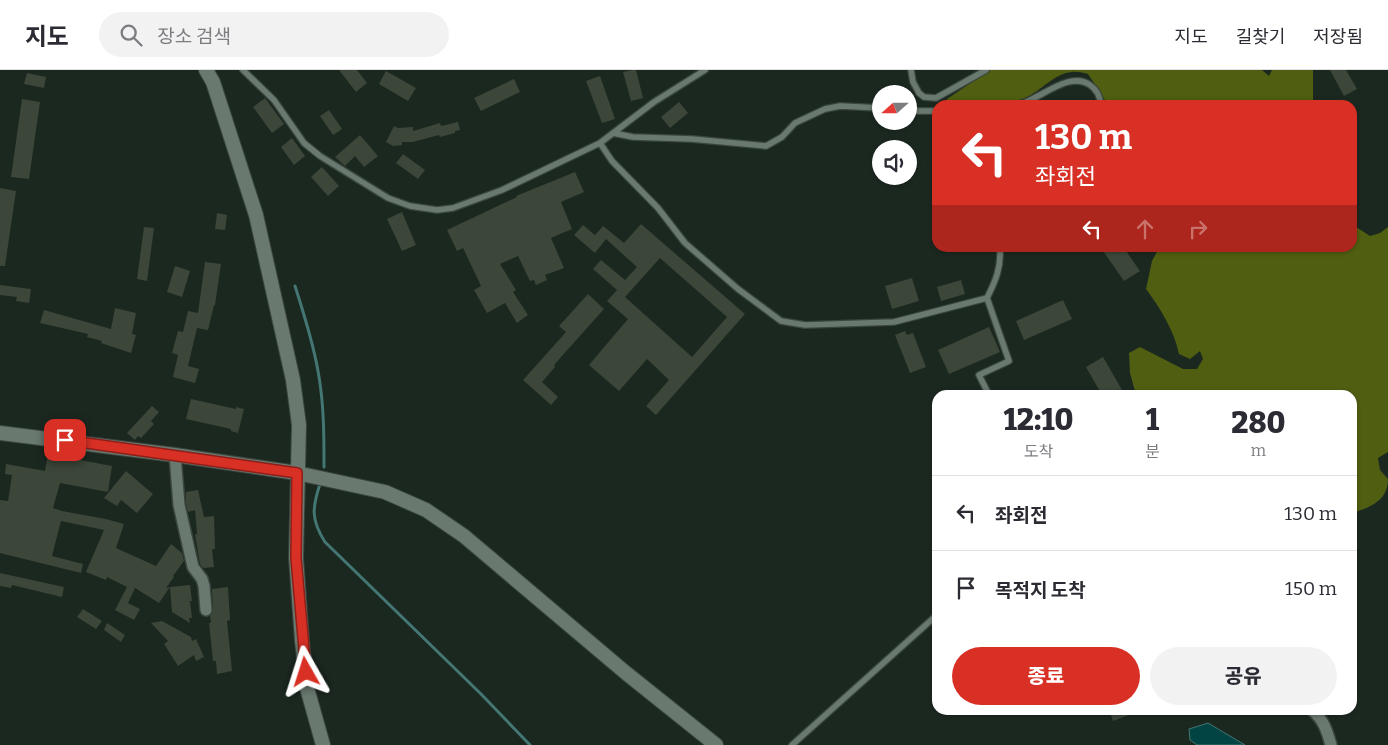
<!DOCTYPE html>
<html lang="ko">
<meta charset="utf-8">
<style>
:root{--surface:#fff;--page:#f2f2f3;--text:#2b2b33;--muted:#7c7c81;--line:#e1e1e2;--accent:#d93025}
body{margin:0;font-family:Bitter,"Noto Sans KR",serif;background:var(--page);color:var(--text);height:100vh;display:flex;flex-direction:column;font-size:19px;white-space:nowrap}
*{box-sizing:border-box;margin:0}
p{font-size:16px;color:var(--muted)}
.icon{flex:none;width:28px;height:28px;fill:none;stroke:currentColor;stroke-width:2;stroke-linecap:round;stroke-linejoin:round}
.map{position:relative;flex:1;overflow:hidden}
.drawer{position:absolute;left:932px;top:320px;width:425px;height:325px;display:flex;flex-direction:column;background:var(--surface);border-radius:15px;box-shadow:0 1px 4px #0004}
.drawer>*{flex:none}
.hud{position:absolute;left:932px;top:30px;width:425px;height:152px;border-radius:15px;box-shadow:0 1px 4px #0004;background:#d93025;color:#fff;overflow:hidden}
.needle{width:32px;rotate:249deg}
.fabs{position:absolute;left:872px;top:15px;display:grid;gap:10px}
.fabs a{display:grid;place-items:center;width:45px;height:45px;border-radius:50%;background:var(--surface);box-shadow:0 1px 4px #0004;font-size:25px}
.pin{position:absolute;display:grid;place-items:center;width:42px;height:42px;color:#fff;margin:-21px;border-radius:10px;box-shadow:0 2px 8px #0006}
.me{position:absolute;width:55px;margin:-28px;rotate:354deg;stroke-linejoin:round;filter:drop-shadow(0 0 4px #0008)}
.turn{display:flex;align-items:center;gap:18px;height:105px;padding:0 20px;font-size:22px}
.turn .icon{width:65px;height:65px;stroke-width:2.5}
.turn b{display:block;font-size:35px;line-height:42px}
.lanes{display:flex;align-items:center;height:48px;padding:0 20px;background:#0003;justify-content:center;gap:25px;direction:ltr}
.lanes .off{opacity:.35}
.eta{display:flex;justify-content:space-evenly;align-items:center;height:85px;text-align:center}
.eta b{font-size:30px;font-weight:800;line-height:35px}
.cta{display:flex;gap:10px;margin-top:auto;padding:10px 20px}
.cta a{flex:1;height:58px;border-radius:30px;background:var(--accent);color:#fff;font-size:20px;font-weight:800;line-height:58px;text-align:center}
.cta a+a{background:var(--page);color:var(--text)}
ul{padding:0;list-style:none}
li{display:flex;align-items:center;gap:15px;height:75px;padding:0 20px;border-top:1px solid var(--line)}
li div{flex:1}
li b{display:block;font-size:19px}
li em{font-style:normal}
header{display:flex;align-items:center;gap:30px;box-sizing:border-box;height:70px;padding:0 25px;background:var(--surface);border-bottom:1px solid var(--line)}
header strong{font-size:24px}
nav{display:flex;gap:28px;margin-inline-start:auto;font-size:18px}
.search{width:350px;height:45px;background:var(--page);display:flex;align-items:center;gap:12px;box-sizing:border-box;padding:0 18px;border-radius:28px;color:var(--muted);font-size:19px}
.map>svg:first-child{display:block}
</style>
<header>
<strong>지도</strong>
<div class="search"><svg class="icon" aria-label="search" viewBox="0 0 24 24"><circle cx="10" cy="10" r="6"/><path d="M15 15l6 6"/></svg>장소 검색</div>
<nav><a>지도</a><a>길찾기</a><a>저장됨</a></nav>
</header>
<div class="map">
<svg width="1388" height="675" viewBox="0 0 1388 675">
<rect width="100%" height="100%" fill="#1b2820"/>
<!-- forest -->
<path fill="#505e11" d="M990 0H1262L1269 6 1272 0H1313V35H1108L1088 4C1083 3 1077 1 1072 2 1055 3 1041 21 1025 28 1001 37 969 38 944 35L947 29Z
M1353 155 1370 166 1380 163 1388 157V382L1378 388 1380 400 1388 409C1388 431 1370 437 1353 443L1352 325H1136L1130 303 1129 283 1140 277 1183 299H1197L1203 289 1200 281 1190 289 1179 284C1174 260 1160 238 1146 219L1152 191 1159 178H1352Z"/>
<!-- water -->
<path fill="#014443" stroke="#447673" d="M1208 653 1245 675H1197L1190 670 1189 659Z"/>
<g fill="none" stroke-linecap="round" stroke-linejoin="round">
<!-- stream -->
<path stroke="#447673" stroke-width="3" d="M295 216C304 244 313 272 318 301 324 333 324 365 324 397
M320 414C312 438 311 450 325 472L481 624 530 675"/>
</g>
<!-- building -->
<path fill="#3c4639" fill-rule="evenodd" d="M339 0H357L367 13 356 22Z
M632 0H636L643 28 631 31 623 2Z
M1330 0H1346L1357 19 1344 26Z
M386 1 416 18 408 31 379 14Z
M27 3 46 7 44 18 24 14Z
M600 6 615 49 602 53 586 11Z
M514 9 520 22 481 41 474 28Z
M265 28 284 54 272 63 253 37Z
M22 29 40 32 29 109 11 107Z
M679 32 688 43 670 58 661 47Z
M329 40 342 59 333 65 320 46Z
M458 52 460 60 455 61V63L440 67 439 65 413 72H402V75L393 76 386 72 394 56 398 58 413 57V61L440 53 441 56Z
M360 65 378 86 364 97 355 86 345 96 335 87Z
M292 68 305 86 294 95 281 77Z
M403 84 425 100 418 109 396 93Z
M322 97 339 116 328 126 311 107Z
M575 102 584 122 561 132 572 159 551 168 564 198 545 205 547 210 536 215 534 210 530 211 518 186 500 194 516 220 513 222 528 245 517 253 505 233 487 243 474 220 481 216 463 178 457 181 447 160 517 127 516 126Z
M0 118 16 121 5 196H0Z
M402 142 416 175 402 181 387 149Z
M217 143 227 145 225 160 215 159Z
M641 154 745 244 656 345 646 336 669 310 647 289 619 321 589 295 628 249 607 231 617 220 593 199 601 190 625 210 637 197 606 169 595 183 574 165 583 155 595 165 603 156 624 173ZM660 188 727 247 692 287 625 227Z
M144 157 154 158 147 211 137 209Z
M1101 178H1124L1140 201 1124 211Z
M205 192 221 194 215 235H214L208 260 197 258 188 296 199 299 195 313 173 307 178 285 172 283 178 261 183 262 188 241 198 243Z
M175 196 190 201 182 227 167 222Z
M912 208 919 231 892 239 885 216Z
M961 210 965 224 941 231 937 217Z
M0 215 31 219 29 233 16 231 17 227 0 225Z
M588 224 604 239 554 295 555 297 542 312 558 327 551 335 523 310 566 262 559 256Z
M1063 230 1072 249 1024 270 1016 251Z
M115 238 136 243 132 264 136 265 131 283 101 273 102 271 87 267 88 264 40 253 44 240 111 259Z
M989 257 1000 282 949 304 938 280Z
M905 261 907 265 913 263 926 297 910 303 895 265Z
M1103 287 1125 325H1102L1086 297Z
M191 329 236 339V337L244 339 238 363 231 361V359L186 349Z
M152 336 159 342 151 351 154 354 141 368 138 366 135 370 127 363Z
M48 384 112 396 108 422 60 413 53 438 62 441 106 449 124 454 116 478 156 496 171 474 182 483 184 491 173 506 174 507 166 518 170 517 159 533 135 518 128 533 140 539 134 550 115 540 127 517 107 507 106 510 86 502 104 460 61 451 52 486 83 494 81 503 0 483V430L8 431 12 405 5 404 6 394 45 401Z
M126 401 153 424 137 443 121 430 117 436 104 428Z
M198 420 204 447 214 446 215 479H212L214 497 203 498 200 494 195 464H197L195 440 188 442 186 434V422Z
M0 503 64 517 62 527 12 515 11 518 0 516Z
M190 515 192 531H190L192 548H189L190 553 172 542 170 517Z
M228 517 230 550 227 551 232 601 217 604 216 591H213L209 553H211L210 546 213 540 212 519Z
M83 539 102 551 96 559 77 547Z
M162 551 191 567 192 571 196 569 204 587 196 591 194 585 178 596 164 574 168 571 151 553Z
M107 553 125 565 121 572 104 560Z
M1109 640H1140V641L1113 651Z"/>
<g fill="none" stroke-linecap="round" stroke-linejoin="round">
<defs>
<path id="service" d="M243 0 274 30 304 73 320 86 388 128 410 136 437 140 453 138 502 120 600 73 654 32 705 0
M911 0 913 12 919 23 924 27 936 28 986 0
M1018 35C1039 30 1069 0 1090 15 1096 19 1100 27 1101 35
M909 41H938
M613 63 633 67 692 69 766 76 782 67 795 53 825 39 840 36 881 38
M600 73 612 91 658 138 685 173 738 219 781 251 805 255 894 252 987 228
M989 325 979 305 1009 291 987 228C996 210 1001 198 1000 178
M792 675 938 544"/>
<path id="minor" d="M175 385 179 435 193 497 202 509 204 516 206 540
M1312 640C1324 650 1327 661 1331 675"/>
<path id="tertiary" d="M206 0 213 12 256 145 293 310 299 355 296 488 302 571 307 618 323 675
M0 363 175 385 297 403 385 422 426 440 464 466 626 603 716 675"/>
</defs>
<!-- service casing -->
<use href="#service" stroke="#3a453e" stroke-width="8"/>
<!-- minor casing -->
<use href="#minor" stroke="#3a453e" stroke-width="14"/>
<!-- tertiary casing -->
<use href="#tertiary" stroke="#3a453e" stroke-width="16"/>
<!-- service -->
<use href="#service" stroke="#69796f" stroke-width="5.5"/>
<!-- minor -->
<use href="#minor" stroke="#69796f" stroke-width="11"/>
<!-- tertiary -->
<use href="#tertiary" stroke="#69796f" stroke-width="14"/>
</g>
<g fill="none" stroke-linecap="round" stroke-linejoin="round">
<defs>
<path id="route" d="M65 370 297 403 296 488 306 602"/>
</defs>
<!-- route casing -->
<use href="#route" stroke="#8d1f18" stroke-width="12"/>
<!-- route -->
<use href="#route" stroke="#d93025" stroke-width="9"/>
</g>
</svg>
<div class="fabs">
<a><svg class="needle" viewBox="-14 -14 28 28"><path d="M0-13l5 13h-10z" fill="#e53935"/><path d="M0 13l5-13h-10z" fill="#7c7c81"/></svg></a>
<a><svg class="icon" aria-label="sound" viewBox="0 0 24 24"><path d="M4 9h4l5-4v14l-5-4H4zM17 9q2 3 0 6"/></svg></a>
</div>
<div class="pin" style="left:65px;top:370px;background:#d93025"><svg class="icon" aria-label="arrive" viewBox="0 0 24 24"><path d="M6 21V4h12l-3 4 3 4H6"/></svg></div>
<svg class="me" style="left:306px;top:602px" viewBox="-20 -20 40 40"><path d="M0-17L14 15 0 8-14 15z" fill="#d93025" stroke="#fff" stroke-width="4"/></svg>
<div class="hud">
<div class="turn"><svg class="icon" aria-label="left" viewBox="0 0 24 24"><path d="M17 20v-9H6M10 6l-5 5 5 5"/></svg><div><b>130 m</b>좌회전</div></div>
<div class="lanes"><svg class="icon" aria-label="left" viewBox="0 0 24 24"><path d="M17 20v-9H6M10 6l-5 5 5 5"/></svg><svg class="icon off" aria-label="ahead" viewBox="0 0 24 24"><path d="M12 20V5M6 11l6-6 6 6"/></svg><svg class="icon off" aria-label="right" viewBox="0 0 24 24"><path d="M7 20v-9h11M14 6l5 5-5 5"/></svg></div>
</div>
<section class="drawer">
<div class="eta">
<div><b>12:10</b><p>도착</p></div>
<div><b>1</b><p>분</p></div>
<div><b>280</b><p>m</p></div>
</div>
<ul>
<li><svg class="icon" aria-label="left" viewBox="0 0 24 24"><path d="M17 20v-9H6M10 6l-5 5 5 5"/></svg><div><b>좌회전</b></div><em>130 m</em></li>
<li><svg class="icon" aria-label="arrive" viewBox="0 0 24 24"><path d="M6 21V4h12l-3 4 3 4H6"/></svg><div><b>목적지 도착</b></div><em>150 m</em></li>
</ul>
<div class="cta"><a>종료</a><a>공유</a></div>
</section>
</div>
